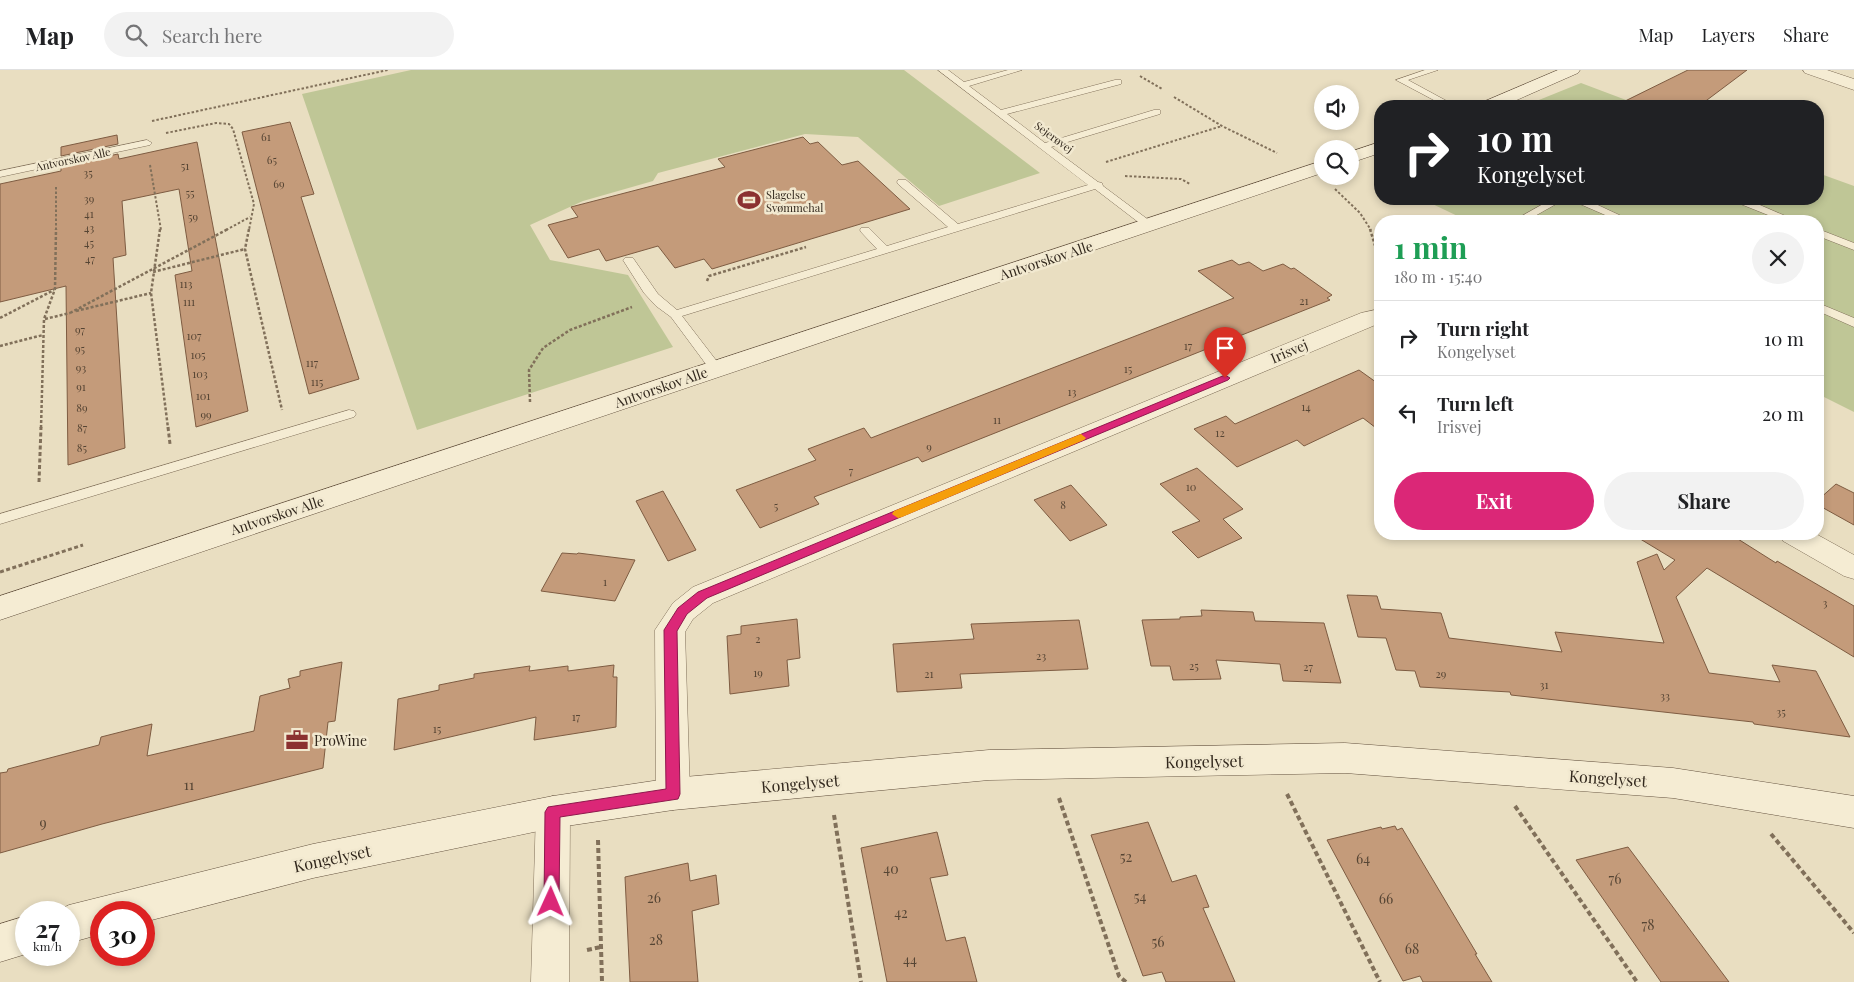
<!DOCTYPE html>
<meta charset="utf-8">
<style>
:root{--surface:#fff;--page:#f2f2f2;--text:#202124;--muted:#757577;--line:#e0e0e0;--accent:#db2777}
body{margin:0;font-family:"Playfair Display",serif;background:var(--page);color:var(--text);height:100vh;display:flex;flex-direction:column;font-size:19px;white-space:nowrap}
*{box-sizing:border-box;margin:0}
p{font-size:16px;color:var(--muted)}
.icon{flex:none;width:28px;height:28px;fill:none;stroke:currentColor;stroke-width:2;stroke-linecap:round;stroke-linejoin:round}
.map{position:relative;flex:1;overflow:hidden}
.details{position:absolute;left:1374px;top:145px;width:450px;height:325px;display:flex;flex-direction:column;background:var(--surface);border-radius:20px;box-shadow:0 2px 8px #0003}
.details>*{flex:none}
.banner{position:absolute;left:1374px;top:30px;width:450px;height:105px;border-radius:20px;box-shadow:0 2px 8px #0003;background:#202124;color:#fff;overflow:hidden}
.buttons{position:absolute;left:1314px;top:15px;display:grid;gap:10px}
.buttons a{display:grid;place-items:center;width:45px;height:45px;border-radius:50%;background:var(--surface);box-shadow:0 2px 8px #0003;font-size:25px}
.speed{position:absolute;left:15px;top:831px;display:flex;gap:10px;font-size:25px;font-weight:700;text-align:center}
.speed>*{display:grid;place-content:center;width:65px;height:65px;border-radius:50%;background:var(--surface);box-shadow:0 2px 8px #0003;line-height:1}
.speed small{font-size:12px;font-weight:400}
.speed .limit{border:8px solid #d22;background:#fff;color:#111}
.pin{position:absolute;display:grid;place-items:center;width:42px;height:42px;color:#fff;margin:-51px -21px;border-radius:50% 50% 50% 0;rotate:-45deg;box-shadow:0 0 5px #0007}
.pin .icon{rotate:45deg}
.me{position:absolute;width:55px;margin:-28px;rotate:1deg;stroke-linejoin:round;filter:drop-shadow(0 0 4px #0008)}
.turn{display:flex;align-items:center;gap:18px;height:105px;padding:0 20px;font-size:22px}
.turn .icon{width:65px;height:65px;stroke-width:2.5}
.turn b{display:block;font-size:35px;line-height:42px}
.round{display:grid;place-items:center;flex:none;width:52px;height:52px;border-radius:26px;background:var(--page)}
.summary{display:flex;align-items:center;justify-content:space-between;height:85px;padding:0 20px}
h1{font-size:30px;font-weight:700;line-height:38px;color:#1e9e55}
.primary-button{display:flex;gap:10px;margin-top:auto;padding:10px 20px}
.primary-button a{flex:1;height:58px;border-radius:30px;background:var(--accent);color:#fff;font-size:20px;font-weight:700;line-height:58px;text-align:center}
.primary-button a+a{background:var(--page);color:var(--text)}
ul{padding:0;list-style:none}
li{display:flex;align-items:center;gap:15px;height:75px;padding:0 20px;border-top:1px solid var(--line)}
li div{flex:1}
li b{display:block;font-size:19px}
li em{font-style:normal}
header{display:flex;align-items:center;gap:30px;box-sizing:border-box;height:70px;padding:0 25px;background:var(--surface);border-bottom:1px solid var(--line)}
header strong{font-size:24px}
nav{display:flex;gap:28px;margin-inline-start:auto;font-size:18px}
.search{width:350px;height:45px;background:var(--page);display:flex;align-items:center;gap:12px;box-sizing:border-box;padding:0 18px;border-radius:28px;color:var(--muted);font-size:19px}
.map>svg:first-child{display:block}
</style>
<header>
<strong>Map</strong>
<div class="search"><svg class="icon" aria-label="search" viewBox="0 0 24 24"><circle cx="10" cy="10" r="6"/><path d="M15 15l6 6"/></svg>Search here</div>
<nav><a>Map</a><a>Layers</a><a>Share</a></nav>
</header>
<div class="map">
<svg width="1854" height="912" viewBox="0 0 1854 912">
<rect width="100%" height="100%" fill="#e9dec1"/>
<!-- green -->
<path fill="#bfc696" d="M411 0H904L1040 103 939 136 858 67 805 64 658 103 653 111 583 131 530 155 550 190 628 205 673 277 417 360 302 24Z
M1581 13 1642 36H1524Z
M1818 103 1854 116V342L1818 324V151H1468L1422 129H1818Z"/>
<!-- building -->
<path fill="#c49b7a" stroke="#7e5c42" d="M1688 0H1747L1699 36H1615Z
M290 52 314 124 301 127 359 309 309 324 242 62Z
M117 65 118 74 61 86V77Z
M803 67 810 74 818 72 842 95 858 91 910 139 712 199 704 189 675 198 658 176 606 191 599 179 568 188 548 155 578 147 571 137 725 97 718 89Z
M197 72 248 341 196 357 175 205 192 201 179 119 122 131 126 185 113 188 125 378 68 395 66 216 0 232V114L61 101V96L118 84 119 89Z
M1232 190 1239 195 1249 192 1263 201 1283 194 1291 199 1294 198 1332 225 1327 228 1330 230 922 392 918 387 814 427 819 434 760 458 736 420 816 390 808 379 864 358 871 368 1234 228 1198 201Z
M1359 300 1380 315V361L1363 348 1304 376 1297 370 1237 397 1194 359 1226 346 1235 354Z
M1197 398 1243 439 1223 449 1242 468 1198 488 1172 462 1200 451 1160 414Z
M1836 414 1854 423V455L1818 435V430Z
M1071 415 1107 455 1070 471 1034 430Z
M663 421 696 480 668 491 636 431Z
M1632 464H1730L1776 493 1777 491 1854 536V587L1707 498 1676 527 1709 603 1780 612 1772 595 1816 601 1850 667 1754 654 1753 652 1511 625 1510 622 1420 617 1415 601 1396 600 1386 568 1358 567 1347 525 1377 526 1381 539 1441 543 1449 568 1562 582 1555 562 1664 573 1637 492 1657 484 1664 500 1675 490Z
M562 483 577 484 578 483 635 490 615 531 541 521Z
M1201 540 1253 542 1255 551 1324 553 1341 613 1283 611 1280 594 1216 590 1221 609 1173 610 1170 596H1151L1142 550 1180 549V547L1202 546Z
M797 549 800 588 787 590 789 616 730 624 727 566 741 564V556Z
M1079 550 1088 599 960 604 962 618 897 622 893 574 974 569 971 554Z
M342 592 335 651 328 652 323 698 102 754 0 783V703L7 702 8 699 99 675 101 667 152 654 147 686 254 661 260 626 290 618 288 609 300 606V601Z
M614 595 613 607H617L616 657 534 670 536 647 394 680 398 629 439 620V615L474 608V604L530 596 529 601 568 596V601Z
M1148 752 1172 812 1196 805 1209 837 1203 838 1235 912H1166L1162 902 1143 906 1091 765Z
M1395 756 1397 760 1402 758 1477 884H1475L1492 912H1423L1420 906 1403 911 1327 770 1381 757 1382 759Z
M937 762 948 805 930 808 946 871 965 867 977 912H887L861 778Z
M1628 777 1729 912H1661L1576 790Z
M688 793 690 811 716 805 719 834 692 841 698 912H630L625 807Z"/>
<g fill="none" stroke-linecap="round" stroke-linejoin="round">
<defs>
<path id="lane" d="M938 0H948L964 12 1008 0H1022L969 16 1001 40 1115 10H1121V14L1007 44 1045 73 1154 40H1160V44L1051 77 1098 112 1102 113 1103 116 1154 154 1155 156 1154 158H1146L1095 119 682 246 722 298 716 302 711 301 671 247 656 236 644 223 623 190 625 188H633L658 224 677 240 877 179 861 162 860 160 861 158H869L887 176 948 157 898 114 897 112 898 110H906L958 154 1088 115Z
M1425 0H1438L1408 10 1456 36H1445L1396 10Z
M147 70 152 73 150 75 0 107V101Z
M1552 129H1565L1526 151H1513Z
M1572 129H1585L1632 151H1619L1573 131Z
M1732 129H1746L1797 151H1783L1733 131Z
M1818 159 1854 173V180L1818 166Z
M1818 233 1854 248V257L1818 241Z
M349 340 354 341 356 344 354 347 0 454V444Z"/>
<path id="street" d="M1803 0H1827L1854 9V20L1805 3Z
M1380 239V253L713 533 693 549 685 562 690 724 685 735 673 740 661 735 656 724 655 560 673 533 693 517 1361 243Z
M1779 464H1816L1854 485V509L1844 506 1783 471Z
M553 726 565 731 570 742 569 912H531L536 742 541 731Z"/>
<path id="secondary" d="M1558 0H1580L1578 3 1503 36H1480L1483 32Z
M1380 72V83L1350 93V82Z
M1322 91V103L0 550V526Z
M1345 673 1673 698 1854 726V758L1673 728 1345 703 989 710 673 740 553 758 313 808 144 852V842H101V864L69 873V842H55L69 835 313 774 553 726 673 708 989 680Z
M26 846V884L0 892V854Z"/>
</defs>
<!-- lane casing -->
<use href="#lane" stroke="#81705a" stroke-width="1"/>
<!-- street casing -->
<use href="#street" stroke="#81705a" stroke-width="1"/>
<!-- secondary casing -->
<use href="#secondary" stroke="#63513e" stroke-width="1"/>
<!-- path-far3 -->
<path stroke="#81705a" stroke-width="2" stroke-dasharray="2.5 2" stroke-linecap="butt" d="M1140 6 1162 19
M1174 27 1222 56 1277 83
M152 51 388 0
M166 63 216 53 229 54 233 59 254 134 249 160
M1106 92 1222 56
M150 95 161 160
M1125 106 1181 109 1190 114
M1335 119 1360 143 1371 160
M56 160V115
M226 160 250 147"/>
<!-- path-far2 -->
<path stroke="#81705a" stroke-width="2.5" stroke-dasharray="3 2" stroke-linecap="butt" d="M160 159 151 223 168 358
M249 159 245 179 282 340
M1370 159 1380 192
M153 202 245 179
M707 211 709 206 806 177
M76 241 151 223
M70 243 228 159
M0 248 54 220
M45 249 70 243
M0 276 43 265
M530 332 529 300 543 278 570 260 632 237
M41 358 44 249 55 219 56 159"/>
<!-- path-far1 -->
<path stroke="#81705a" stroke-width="3" stroke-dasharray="4 2.5" stroke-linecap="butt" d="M168 357 170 374
M39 412 41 357
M0 502 83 475"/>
<!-- path -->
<path stroke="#81705a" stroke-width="4" stroke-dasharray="5 3" stroke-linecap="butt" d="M1287 724 1380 912
M1059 728 1119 906 1126 912
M1515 736 1637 912
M834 745 861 912
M1771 764 1854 863
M598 770 602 912
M587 880 601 877"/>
<!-- lane -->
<use href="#lane" fill="#f5ecd3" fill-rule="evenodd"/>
<!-- street -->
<use href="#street" fill="#f5ecd3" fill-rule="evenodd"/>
<!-- secondary -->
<use href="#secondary" fill="#f5ecd3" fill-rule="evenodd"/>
</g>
<!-- route -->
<path fill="#db2777" stroke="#8e194d" d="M1225 305 1230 308 1228 310 707 528 687 544 677 561 680 724 678 729 560 747 559 832 557 838 551 840 546 838 544 832 545 742 548 737 666 719 664 560 678 538 698 522Z"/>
<!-- slow -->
<path fill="#f59e0b" d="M1081 364 1086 368 1084 370 902 447 898 448 892 444 894 441Z"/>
<!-- icons -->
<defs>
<symbol id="stadium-bare" viewBox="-9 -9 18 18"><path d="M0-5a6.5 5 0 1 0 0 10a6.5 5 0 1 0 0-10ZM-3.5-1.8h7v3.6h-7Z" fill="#8b3130" stroke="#f2e9d0" stroke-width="2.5" paint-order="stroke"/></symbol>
<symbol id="office-bare" viewBox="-9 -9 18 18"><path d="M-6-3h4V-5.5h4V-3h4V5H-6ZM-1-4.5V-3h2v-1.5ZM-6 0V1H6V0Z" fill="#8b3130" stroke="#f2e9d0" stroke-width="2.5" paint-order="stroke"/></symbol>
</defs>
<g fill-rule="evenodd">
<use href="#stadium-bare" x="733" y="114" width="32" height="32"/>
<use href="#office-bare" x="281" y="654" width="32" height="32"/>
</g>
<g text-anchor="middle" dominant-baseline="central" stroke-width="5" stroke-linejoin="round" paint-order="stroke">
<!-- number labels -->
<g font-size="11" fill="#564534">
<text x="266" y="66">61</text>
<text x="272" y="89">65</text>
<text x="185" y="95">51</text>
<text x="88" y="102">35</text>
<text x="279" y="113">69</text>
<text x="190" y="122">55</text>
<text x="89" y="128">39</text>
<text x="89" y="143">41</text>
<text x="193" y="146">59</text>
<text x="89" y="157">43</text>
<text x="89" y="172">45</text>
<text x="90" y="188">47</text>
<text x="186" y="213">113</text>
<text x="1304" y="230">21</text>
<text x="189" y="231">111</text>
<text x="80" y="259">97</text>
<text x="194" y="265">107</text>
<text x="1188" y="275">17</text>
<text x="80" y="278">95</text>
<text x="198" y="284">105</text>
<text x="312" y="292">117</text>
<text x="81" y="297">93</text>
<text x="1128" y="298">15</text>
<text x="200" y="303">103</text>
<text x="317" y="311">115</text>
<text x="81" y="316">91</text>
<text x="1072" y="321">13</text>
<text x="203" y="325">101</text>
<text x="1306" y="336">14</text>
<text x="82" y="337">89</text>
<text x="206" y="344">99</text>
<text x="997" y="349">11</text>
<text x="82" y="357">87</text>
<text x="1220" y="362">12</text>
<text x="929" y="376">9</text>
<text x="82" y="377">85</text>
<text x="851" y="400">7</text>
<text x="1191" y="416">10</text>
<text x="1063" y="434">8</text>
<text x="776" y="435">5</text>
<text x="605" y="511">1</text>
<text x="1825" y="532">3</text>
<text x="758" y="568">2</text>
<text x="1041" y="585">23</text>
<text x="1194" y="595">25</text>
<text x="1308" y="596">27</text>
<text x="758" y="602">19</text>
<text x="929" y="603">21</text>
<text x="1441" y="603">29</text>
<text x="1544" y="614">31</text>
<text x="1665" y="625">33</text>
<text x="1781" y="641">35</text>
<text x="576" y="646">17</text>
<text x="437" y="658">15</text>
</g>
<!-- far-street labels -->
<g font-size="11" fill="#32281d" stroke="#f2e9d0">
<text transform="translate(1054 67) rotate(36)">Sejerøvej</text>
<text transform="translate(73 89) rotate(-12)">Antvorskov Alle</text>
</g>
<!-- far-poi labels -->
<g font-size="11" fill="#32281d" stroke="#f2e9d0" text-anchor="start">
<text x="766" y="124">Slagelse<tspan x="766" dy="13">Svømmehal</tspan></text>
</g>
<!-- street labels -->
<g font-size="14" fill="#32281d" stroke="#f2e9d0">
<text transform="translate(1046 190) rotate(-18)">Antvorskov Alle</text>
<text transform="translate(1289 281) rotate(-23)">Irisvej</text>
<text transform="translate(661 317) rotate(-19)">Antvorskov Alle</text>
<text transform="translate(277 445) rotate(-18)">Antvorskov Alle</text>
</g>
<!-- poi labels -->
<g font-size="14" fill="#32281d" stroke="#f2e9d0" text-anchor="start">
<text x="314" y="670">ProWine</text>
</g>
<!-- near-number labels -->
<g font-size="14" fill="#564534">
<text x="189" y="714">11</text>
<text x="43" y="752">9</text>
<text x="1126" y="786">52</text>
<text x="1363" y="788">64</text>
<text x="891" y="798">40</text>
<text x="1615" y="808">76</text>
<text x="1140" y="826">54</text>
<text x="654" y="827">26</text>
<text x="1386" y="828">66</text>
<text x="901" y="842">42</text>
<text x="1648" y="854">78</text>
<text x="656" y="869">28</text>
<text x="1158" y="871">56</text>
<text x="1412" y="878">68</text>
<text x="910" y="889">44</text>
</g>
<!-- near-street labels -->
<g font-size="16" fill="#32281d" stroke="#f2e9d0">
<text transform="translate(1204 691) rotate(-1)">Kongelyset</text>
<text transform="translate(1608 708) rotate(4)">Kongelyset</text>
<text transform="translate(800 713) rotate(-5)">Kongelyset</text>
<text transform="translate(332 788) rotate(-12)">Kongelyset</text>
</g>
</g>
</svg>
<div class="buttons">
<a><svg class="icon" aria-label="sound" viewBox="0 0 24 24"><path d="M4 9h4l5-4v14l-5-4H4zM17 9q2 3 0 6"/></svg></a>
<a><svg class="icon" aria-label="search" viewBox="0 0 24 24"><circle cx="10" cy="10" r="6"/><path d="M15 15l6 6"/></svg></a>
</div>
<div class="speed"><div>27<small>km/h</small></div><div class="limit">30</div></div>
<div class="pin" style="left:1225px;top:308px;background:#d93025"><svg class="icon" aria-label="arrive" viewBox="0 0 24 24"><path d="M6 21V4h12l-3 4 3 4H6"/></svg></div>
<svg class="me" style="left:551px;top:832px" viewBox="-20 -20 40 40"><path d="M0-17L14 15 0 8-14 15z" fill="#db2777" stroke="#fff" stroke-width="4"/></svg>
<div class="banner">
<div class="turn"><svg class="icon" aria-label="right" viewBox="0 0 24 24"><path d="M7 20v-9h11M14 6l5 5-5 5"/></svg><div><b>10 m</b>Kongelyset</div></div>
</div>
<section class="details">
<div class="summary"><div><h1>1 min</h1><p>180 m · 15:40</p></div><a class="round"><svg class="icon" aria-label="close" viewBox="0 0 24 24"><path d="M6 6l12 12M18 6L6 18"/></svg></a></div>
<ul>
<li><svg class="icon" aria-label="right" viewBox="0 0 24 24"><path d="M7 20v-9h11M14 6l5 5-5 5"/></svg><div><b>Turn right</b><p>Kongelyset</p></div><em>10 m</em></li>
<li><svg class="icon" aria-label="left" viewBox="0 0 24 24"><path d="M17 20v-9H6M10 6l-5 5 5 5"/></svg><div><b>Turn left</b><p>Irisvej</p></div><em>20 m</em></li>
</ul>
<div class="primary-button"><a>Exit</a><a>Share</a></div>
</section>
</div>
